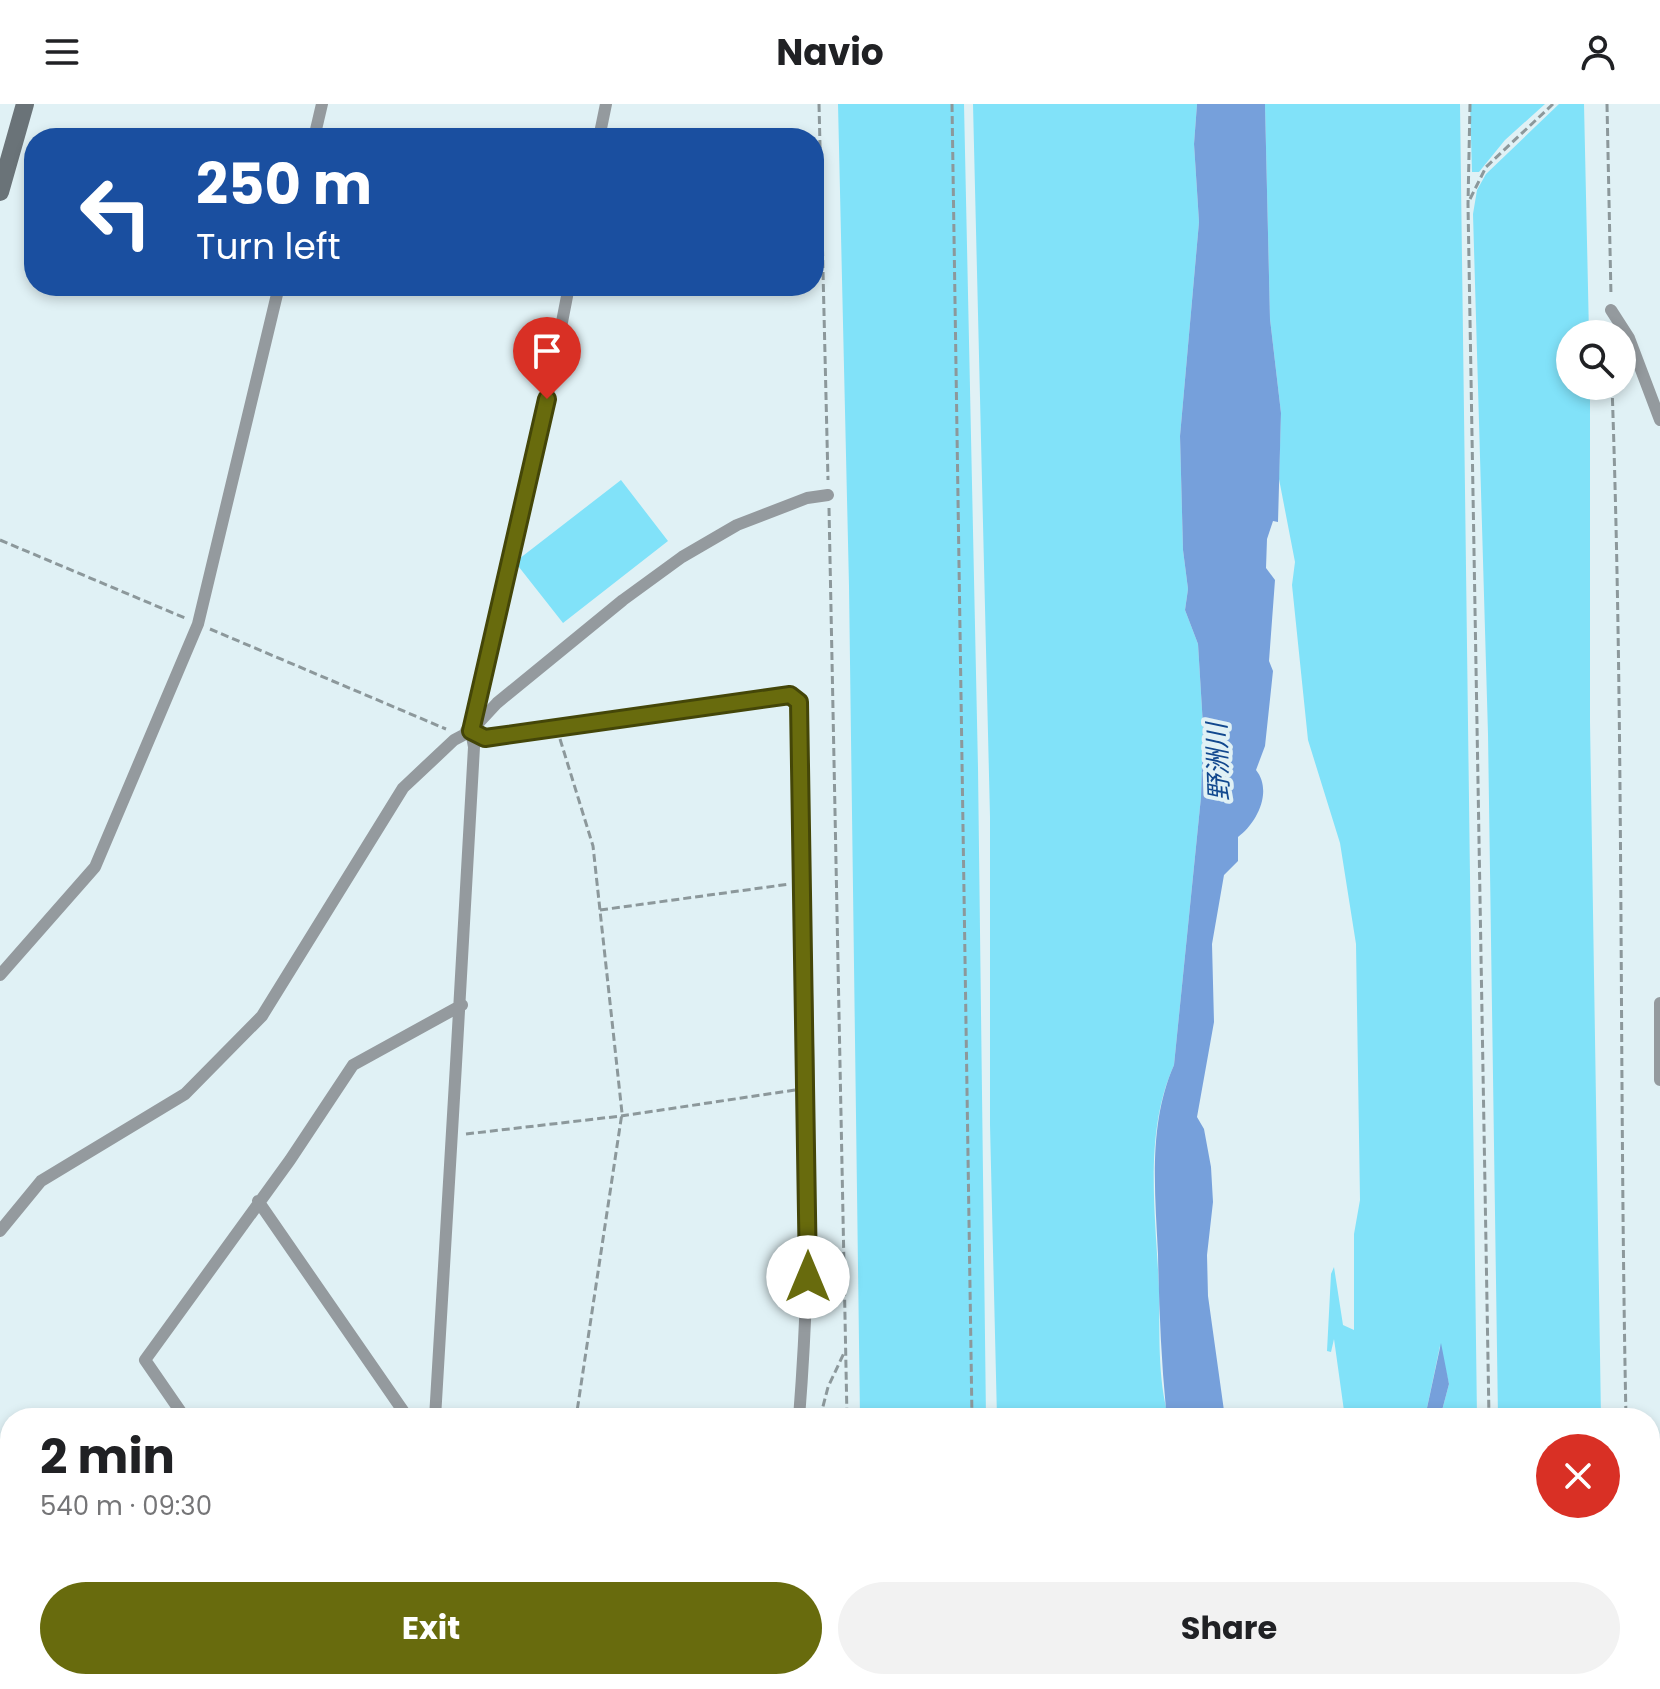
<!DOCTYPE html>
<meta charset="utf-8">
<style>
:root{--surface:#fff;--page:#f2f2f2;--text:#202124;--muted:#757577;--accent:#686b0d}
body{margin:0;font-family:Poppins,"Noto Sans JP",sans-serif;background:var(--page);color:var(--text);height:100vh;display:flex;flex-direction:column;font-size:30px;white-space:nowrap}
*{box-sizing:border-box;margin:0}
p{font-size:26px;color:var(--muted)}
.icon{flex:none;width:44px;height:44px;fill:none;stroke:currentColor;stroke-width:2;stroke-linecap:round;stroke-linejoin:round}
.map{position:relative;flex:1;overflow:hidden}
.panel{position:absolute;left:0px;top:1304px;width:1660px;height:282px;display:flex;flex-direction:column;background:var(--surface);border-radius:32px 32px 0 0;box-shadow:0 4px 12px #0003}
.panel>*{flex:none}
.guide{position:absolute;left:24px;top:24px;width:800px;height:168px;border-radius:32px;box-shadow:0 4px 12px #0003;background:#1a4fa0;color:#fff;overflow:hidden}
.controls{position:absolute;left:1556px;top:216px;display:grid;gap:16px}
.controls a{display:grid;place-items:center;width:80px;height:80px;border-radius:50%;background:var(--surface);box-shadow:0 4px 12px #0003;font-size:40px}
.pin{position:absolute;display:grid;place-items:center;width:68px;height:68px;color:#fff;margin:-82px -34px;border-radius:50% 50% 50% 0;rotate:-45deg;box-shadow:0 0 8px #0007}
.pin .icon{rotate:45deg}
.me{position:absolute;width:88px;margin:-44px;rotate:0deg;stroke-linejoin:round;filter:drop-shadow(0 0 6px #0008)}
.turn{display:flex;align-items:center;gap:28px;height:168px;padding:0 40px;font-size:36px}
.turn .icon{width:104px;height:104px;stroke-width:2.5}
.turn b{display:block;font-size:56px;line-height:68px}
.round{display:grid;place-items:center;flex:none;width:84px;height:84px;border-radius:42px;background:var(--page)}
.headline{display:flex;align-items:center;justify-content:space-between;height:136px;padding:0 40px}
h1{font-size:48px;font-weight:700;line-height:60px}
.action{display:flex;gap:16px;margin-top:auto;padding:16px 40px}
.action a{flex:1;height:92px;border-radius:48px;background:var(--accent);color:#fff;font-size:32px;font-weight:700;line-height:92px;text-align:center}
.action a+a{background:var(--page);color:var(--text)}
header{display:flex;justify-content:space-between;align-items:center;height:104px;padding:0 40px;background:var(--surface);font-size:36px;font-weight:700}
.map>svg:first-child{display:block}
</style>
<header><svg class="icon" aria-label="menu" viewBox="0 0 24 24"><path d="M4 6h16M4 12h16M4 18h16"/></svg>Navio<svg class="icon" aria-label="person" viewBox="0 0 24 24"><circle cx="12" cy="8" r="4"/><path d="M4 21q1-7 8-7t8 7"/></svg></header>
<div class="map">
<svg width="1660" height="1585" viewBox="0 0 1660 1585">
<rect width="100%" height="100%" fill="#e0f1f5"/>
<!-- green -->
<path fill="#81e2f9" d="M838 0H964L978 664 986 1314H860L849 482Z
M973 0H1197L1194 40 1199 118 1180 332 1183 446 1188 485 1185 506 1198 540 1203 622 1201 693 1174 961C1143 1030 1156 1112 1159 1185 1160 1226 1157 1275 1169 1314H997L990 1021V713Z
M1265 0H1460L1477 1314H1440L1449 1280 1440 1242 1427 1304 1429 1314H1345L1334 1235 1331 1248 1327 1247 1331 1170 1334 1163 1343 1221 1354 1226V1130L1360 1096 1356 840 1340 739 1308 636 1292 481 1295 458 1279 375 1281 309 1270 215Z
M1470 0H1545L1505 36 1479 68H1472Z
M1559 0H1584L1589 230H1570V282H1590V618L1601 1314H1498L1488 630 1473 110 1477 86 1486 70Z
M621 376 668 437 563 519 515 458Z
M859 1576H990V1585H859Z
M1000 1576H1264L1269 1585H1000Z
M1501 1576H1607V1585H1502Z"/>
<!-- water -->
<path fill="#76a0db" d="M1197 0H1265L1270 215 1281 309 1278 418 1273 417 1267 435 1266 464 1275 476 1269 557 1273 567 1265 642 1256 666C1273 687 1257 719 1238 733V757L1224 771 1212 840 1214 918 1197 1013 1204 1025 1211 1063 1213 1098 1207 1151 1208 1192 1225 1314H1169L1166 1305C1161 1253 1159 1202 1158 1150 1155 1087 1148 1020 1174 961L1201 693 1203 622 1198 540 1185 506 1188 485 1183 446 1180 332 1199 118 1194 40Z
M1441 1239 1449 1280 1440 1314H1429L1427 1304Z
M1264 1576H1350L1355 1585H1269Z"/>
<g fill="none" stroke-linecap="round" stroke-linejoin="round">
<!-- path -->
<path stroke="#8c989b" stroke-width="3" stroke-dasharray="8 4" stroke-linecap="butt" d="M819 0 828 376
M952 0 972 1314
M1470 0 1468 100 1489 1314
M1607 0 1611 192
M1470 95 1486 63 1553 0
M1612 282C1624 626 1619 970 1626 1314
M829 404 847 1314
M0 436 185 514
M210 525 446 625
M560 635 593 742 622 1009 576 1314
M600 806 790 780
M466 1030 621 1012 795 986
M820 1314 828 1283 844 1249
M847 1576V1585
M976 1576V1585
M1492 1576V1585
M1631 1585V1576"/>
<!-- street -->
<path stroke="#949a9e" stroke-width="12" d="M314 34 322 0
M599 34 606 0
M1611 206 1629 234 1660 316
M466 627 485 634 790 591 799 598C805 836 818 1076 799 1314
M0 871 95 763 198 520 279 182
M1660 899V976
M258 1097 408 1314
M0 1127 41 1077 185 990 262 912 403 684 454 636 471 627 497 599 623 496 682 453 737 421 807 394 828 391
M185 1314 145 1256 290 1056 353 961 462 901
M435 1314C447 1090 463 867 474 643L471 627 547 295 569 182
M53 1585 71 1576
M376 1585 392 1576
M601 1585 633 1576
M797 1585V1576"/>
<!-- secondary -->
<path stroke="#6a7378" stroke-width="18" d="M0 88 25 0"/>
</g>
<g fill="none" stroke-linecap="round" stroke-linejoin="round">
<defs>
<path id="route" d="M547 295 471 627 485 634 790 591 799 598 808 1173"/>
</defs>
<!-- route casing -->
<use href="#route" stroke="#444608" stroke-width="20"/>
<!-- route -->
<use href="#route" stroke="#686b0d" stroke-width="14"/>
</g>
<g text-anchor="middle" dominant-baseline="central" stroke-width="8" stroke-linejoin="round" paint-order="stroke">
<!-- water labels -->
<g font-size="26" font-style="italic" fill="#11488e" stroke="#e0f1f5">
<text transform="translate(1218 658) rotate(-92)">野洲川</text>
</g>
</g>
</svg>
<div class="controls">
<a><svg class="icon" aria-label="search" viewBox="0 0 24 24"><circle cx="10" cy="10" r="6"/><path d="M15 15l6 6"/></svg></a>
</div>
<div class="pin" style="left:547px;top:295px;background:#d93025"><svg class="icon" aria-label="arrive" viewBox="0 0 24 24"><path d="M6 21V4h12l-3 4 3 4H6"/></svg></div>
<svg class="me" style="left:808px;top:1173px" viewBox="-20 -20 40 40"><circle r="19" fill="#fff"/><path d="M0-13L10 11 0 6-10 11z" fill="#686b0d"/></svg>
<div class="guide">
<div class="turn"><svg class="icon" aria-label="left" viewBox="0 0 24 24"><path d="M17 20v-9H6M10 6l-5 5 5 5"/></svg><div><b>250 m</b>Turn left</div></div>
</div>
<section class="panel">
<div class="headline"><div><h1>2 min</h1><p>540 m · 09:30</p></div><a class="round" style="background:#d93025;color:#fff"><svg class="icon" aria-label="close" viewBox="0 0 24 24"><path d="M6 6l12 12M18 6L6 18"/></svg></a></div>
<div class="action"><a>Exit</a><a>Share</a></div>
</section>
</div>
